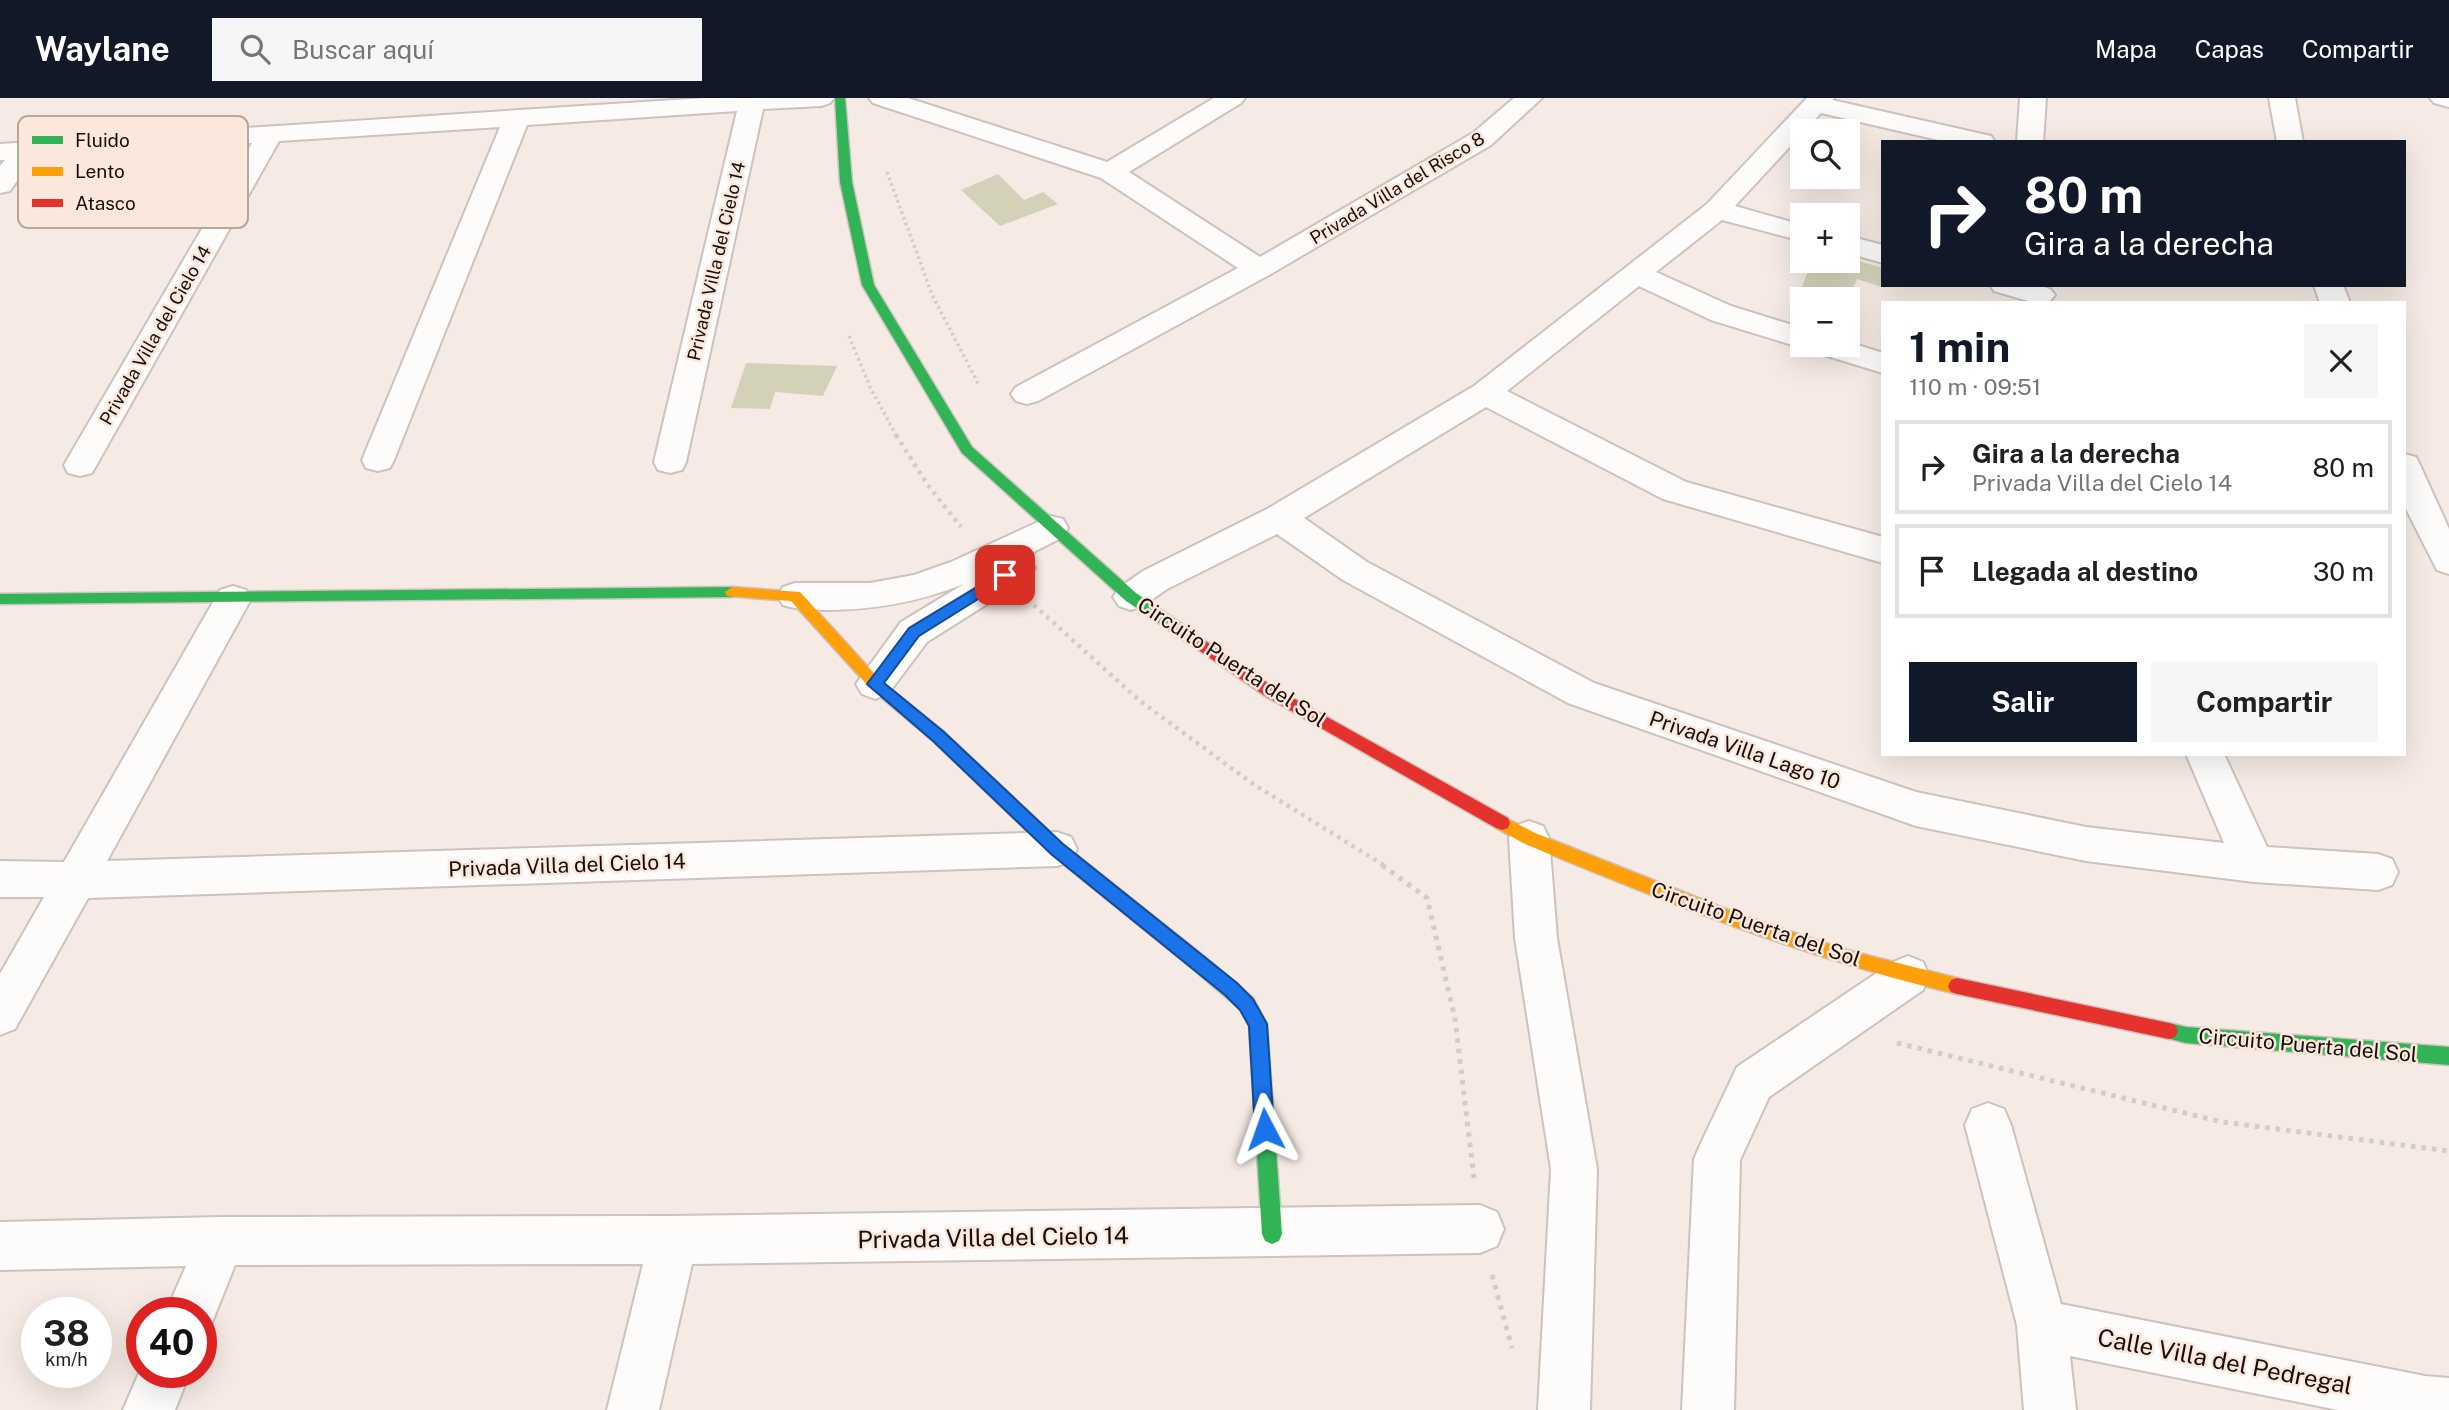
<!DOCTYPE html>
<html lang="es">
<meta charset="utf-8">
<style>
:root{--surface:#fff;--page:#f6f6f6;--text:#202124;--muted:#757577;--line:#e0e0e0;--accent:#111827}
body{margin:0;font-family:"Public Sans",sans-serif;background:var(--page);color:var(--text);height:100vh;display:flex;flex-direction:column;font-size:26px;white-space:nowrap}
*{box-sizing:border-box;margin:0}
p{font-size:23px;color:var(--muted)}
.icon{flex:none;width:38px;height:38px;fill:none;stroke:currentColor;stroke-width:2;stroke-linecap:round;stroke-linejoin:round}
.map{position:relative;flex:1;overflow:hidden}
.sheet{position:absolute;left:1881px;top:203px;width:525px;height:455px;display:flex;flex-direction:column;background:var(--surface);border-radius:0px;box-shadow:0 7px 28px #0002}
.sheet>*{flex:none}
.hud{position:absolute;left:1881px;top:42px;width:525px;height:147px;border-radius:0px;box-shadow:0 7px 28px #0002;background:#111827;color:#fff;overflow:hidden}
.tools{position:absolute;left:1790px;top:21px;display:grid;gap:14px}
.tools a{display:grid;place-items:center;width:70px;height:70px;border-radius:0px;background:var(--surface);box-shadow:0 7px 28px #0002;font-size:35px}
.speed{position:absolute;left:21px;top:1199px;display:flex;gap:14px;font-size:35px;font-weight:700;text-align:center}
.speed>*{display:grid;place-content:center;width:91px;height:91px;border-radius:50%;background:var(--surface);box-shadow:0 7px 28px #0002;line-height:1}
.speed small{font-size:18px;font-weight:400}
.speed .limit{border:10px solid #d22;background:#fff;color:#111}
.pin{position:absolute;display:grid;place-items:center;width:60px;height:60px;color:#fff;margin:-30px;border-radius:14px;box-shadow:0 4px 10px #0006}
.me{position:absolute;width:77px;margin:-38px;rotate:356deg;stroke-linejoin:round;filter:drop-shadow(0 0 5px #0008)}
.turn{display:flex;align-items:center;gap:24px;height:147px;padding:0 28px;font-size:32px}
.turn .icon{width:91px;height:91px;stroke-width:2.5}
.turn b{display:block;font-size:49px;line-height:60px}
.round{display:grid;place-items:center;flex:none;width:74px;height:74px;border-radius:0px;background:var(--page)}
.headline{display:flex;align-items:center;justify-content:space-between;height:119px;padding:0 28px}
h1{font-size:42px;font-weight:700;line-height:52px;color:var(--accent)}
.button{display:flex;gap:14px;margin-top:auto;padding:14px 28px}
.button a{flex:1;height:80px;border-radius:0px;background:var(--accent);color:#fff;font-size:28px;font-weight:700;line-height:80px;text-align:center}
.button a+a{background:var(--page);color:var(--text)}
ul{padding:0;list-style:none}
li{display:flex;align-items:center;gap:21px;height:94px;margin:0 14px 10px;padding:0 14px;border:4px solid var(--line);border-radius:0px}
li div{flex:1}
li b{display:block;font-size:26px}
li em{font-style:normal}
header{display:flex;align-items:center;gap:42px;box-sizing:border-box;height:98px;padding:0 35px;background:var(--accent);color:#fff}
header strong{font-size:33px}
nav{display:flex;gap:38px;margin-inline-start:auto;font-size:24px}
.search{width:490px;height:63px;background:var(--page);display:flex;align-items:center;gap:18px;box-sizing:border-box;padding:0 24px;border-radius:0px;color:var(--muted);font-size:26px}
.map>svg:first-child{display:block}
</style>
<header>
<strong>Waylane</strong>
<div class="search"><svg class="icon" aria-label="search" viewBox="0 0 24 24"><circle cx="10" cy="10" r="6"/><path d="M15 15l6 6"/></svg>Buscar aquí</div>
<nav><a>Mapa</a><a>Capas</a><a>Compartir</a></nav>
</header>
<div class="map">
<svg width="2449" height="1312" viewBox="0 0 2449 1312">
<rect width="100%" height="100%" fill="#f5eae4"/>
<!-- green -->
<path fill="#d3d2b9" d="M998 76 1024 102 1043 94 1058 106 1000 128 961 92Z
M1848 160 1883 170 1885 190 1857 181 1848 202 1798 199 1812 163H1848Z
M746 265 837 268 823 298 775 294 770 311 731 310Z"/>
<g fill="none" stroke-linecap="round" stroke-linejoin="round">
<defs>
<path id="street" d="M705 0H834L830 5 821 8 763 11 686 364 682 372 670 375 658 372 654 364 737 13 527 27 394 362 390 370 378 373 366 370 362 362 500 29 279 43 92 375 80 378 68 375 64 367 252 45 33 60 10 93 0 95V68L5 62H0V46Z
M869 0H908L1107 64 1214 0H1245L1241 5 1129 74 1260 159 1473 35 1514 0H1542L1491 47 1269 177 1038 303 1027 306 1016 303 1011 296 1016 289 1238 170 1101 80 873 5Z
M1807 0H1834L1832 2 1991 38 1995 44H1947L1821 15 1735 108 1802 127V143L1722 122 1656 174 1731 208 1802 230V247H1848V244L1883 255V275L1814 254 1810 247 1802 250 1711 222 1639 188 1507 293 1686 384 1883 439V465L1663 401 1486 309 1304 420 1367 464 1594 585 1916 694 2086 729 2224 745 2186 656H2224L2267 749 2378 756 2392 761 2398 774 2392 787 2378 792 2254 784 2086 763 1916 728 1568 605 1343 482 1277 436 1167 491 1143 508 1131 512 1119 508 1113 499 1119 490 1143 473 1267 411 1474 288 1707 106Z
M2020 0H2046L2043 44H2017Z
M2269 0H2295L2303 44H2277Z
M2430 0H2449V9L2434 5Z
M1848 138 1883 147V165L1848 155Z
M1990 187H2038L2050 191 2055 197 2050 203 2035 205 1994 193Z
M2314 187H2343L2350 205H2320Z
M2404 356 2416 359 2420 367 2449 431V476L2437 472 2404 407Z
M1051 418 1063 421 1068 430 1063 439 1024 459 1030 461 1035 470 1030 479 927 544 888 596 875 601 862 596 856 586 901 524 964 486C918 504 875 512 826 512 811 511 797 512 783 507L777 498 783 489 795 485H870L914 477 951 464Z
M233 488 246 492 251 501 107 763 1057 734 1071 739 1077 751 1071 763 1057 768 88 800 15 931 0 937V876L44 799H0V763L64 764 220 492Z
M1529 723 1543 728 1549 740 1557 840 1597 1071 1590 1312H1538L1551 1071 1515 840 1509 740 1515 728Z
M1908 858 1923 864 1929 878 1923 892 1769 999 1740 1062 1734 1312H1682L1694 1061 1701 1045 1737 969 1893 864Z
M1988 1005 2004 1011 2011 1027 2061 1206 2425 1278 2449 1280V1312H2338L2070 1258 2076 1312H2024L2017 1227 1965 1027 1972 1011Z
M1480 1107 1497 1114 1504 1131 1497 1148 1480 1155 692 1166 659 1312H607L643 1166 235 1167 209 1232 201 1235V1214H166L186 1168 0 1172V1124L221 1119 673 1118Z
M142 1268V1274H190L175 1312H123Z"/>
<path id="fast" d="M835 0H845L852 84 874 187 972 349 1136 495 1197 536 1199 540 1197 544H1187L1126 503 962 355 862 187 840 84Z
M732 489 739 494 732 499 0 506V496Z
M1199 857 1205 859 1253 900 1267 926 1282 1136 1279 1143 1272 1146 1265 1143 1262 1136 1249 927 1241 912 1193 871 1190 865 1193 859Z
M2169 925 2186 929 2449 949V967L2186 945 2163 939 2160 933 2163 927Z"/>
<path id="slow" d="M732 489 800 494 880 582 944 634 1063 746 1205 859 1208 865 1205 871 1199 873 1193 871 1051 756 932 642 870 590 791 503 727 498 725 494Z
M1502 718 1535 735 1741 817 1847 852 1957 880 1963 882 1966 888 1963 894 1957 896C1807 861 1665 804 1523 745L1496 730 1494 725 1496 720Z"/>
<path id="jam" d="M1192 534 1275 590 1508 720 1510 725 1508 730 1502 732 1496 730 1265 598 1187 544 1185 540Z
M1957 880 2169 925 2175 927 2178 933 2175 939 2169 941 1957 896 1951 894 1948 888 1951 882Z"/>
</defs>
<!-- street casing -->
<use href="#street" stroke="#ccc2be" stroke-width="4"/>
<!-- fast casing -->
<use href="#fast" stroke="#ccc2be" stroke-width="3"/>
<!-- slow casing -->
<use href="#slow" stroke="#ccc2be" stroke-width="3"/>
<!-- jam casing -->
<use href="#jam" stroke="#ccc2be" stroke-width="3"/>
<!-- path-far2 -->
<path stroke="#d0cdcb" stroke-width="3.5" stroke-dasharray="2.5 3.5" stroke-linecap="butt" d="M887 74 933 199 979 287
M849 238 870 289 897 339"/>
<!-- path-far1 -->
<path stroke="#d0cdcb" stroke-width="4.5" stroke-dasharray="3.5 5" stroke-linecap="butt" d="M896 337 927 386 961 429
M1034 507 1140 603 1253 686 1385 768"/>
<!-- path -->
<path stroke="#d0cdcb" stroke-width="5" stroke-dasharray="4.5 6" stroke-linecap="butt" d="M1382 767 1427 800 1455 921 1474 1080
M1897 945 2222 1024 2449 1053
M1492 1177 1512 1250"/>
<!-- street -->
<use href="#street" fill="#fefcfb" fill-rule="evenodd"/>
<!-- fast -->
<use href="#fast" fill="#30b455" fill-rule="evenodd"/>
<!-- slow -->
<use href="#slow" fill="#ff9f0a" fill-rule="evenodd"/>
<!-- jam -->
<use href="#jam" fill="#e5322d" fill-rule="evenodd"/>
</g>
<!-- route -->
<path fill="#1a73e8" stroke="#114b97" stroke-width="2" d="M1005 472 1013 477 1010 481 919 538 884 585 944 634 1063 746 1237 885 1253 901 1267 926 1274 1031 1271 1038 1265 1040 1258 1038 1255 1031 1249 928 1240 912 1225 897 1051 756 933 643 867 586 909 530Z"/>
<g text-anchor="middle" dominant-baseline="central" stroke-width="5" stroke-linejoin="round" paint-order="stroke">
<!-- far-street labels -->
<g font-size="18" fill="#160e0a" stroke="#fce7dd">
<text transform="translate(1397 90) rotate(-31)">Privada Villa del Risco 8</text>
<text transform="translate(716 163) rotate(-77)">Privada Villa del Cielo 14</text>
<text transform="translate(155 237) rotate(-60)">Privada Villa del Cielo 14</text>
</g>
<!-- street labels -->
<g font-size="21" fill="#160e0a" stroke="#fce7dd">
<text transform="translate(1232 564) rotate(33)">Circuito Puerta del Sol</text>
<text transform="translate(1745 652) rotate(19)">Privada Villa Lago 10</text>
<text transform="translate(567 767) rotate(-2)">Privada Villa del Cielo 14</text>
<text transform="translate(1756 826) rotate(19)">Circuito Puerta del Sol</text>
<text transform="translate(2308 947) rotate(5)">Circuito Puerta del Sol</text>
</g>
<!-- near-street labels -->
<g font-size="24" fill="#160e0a" stroke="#fce7dd">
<text transform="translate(993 1139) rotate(-1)">Privada Villa del Cielo 14</text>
<text transform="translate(2225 1263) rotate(11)">Calle Villa del Pedregal</text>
</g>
</g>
<!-- legend -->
<rect x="18" y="18" width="230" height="112" rx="10" fill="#fce7dd" stroke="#b7a69e" stroke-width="2"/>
<rect x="32" y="38" width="31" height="8" fill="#30b455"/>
<rect x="32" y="69" width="31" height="9" fill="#ff9f0a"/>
<rect x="32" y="101" width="31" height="8" fill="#e5322d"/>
<g font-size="19" fill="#160e0a">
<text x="75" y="49">Fluido</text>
<text x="75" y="80">Lento</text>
<text x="75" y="112">Atasco</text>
</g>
</svg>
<div class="tools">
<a><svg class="icon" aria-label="search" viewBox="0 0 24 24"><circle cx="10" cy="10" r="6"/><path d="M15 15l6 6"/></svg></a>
<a>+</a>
<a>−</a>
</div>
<div class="speed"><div>38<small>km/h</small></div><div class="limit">40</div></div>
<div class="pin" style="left:1005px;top:477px;background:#d93025"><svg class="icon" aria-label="arrive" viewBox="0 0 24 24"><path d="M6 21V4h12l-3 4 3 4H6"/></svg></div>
<svg class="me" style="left:1265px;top:1031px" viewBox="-20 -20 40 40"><path d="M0-17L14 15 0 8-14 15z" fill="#1a73e8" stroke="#fff" stroke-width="4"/></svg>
<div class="hud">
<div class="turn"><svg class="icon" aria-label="right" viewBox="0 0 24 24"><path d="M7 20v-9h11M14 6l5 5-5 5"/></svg><div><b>80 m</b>Gira a la derecha</div></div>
</div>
<section class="sheet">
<div class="headline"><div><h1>1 min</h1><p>110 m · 09:51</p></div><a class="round"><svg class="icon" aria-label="close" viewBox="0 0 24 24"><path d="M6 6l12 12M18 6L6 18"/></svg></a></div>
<ul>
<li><svg class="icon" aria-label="right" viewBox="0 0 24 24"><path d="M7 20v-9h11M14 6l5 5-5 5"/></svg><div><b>Gira a la derecha</b><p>Privada Villa del Cielo 14</p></div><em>80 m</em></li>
<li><svg class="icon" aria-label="arrive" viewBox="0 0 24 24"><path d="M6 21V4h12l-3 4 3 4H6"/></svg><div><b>Llegada al destino</b></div><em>30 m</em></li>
</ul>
<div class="button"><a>Salir</a><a>Compartir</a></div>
</section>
</div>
